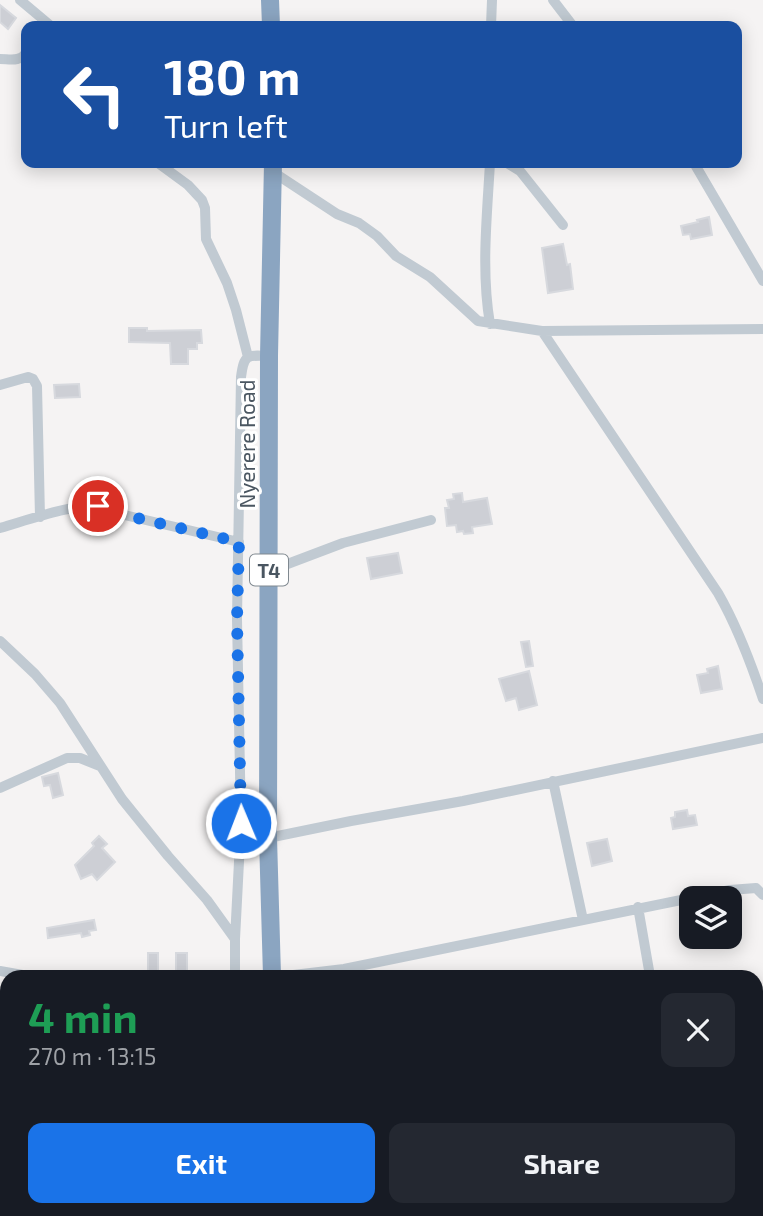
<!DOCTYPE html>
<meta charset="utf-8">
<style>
:root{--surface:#171b24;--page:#242831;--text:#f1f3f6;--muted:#9ea1a6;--accent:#1a73e8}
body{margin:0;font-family:"Exo 2",sans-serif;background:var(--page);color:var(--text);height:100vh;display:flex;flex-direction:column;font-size:26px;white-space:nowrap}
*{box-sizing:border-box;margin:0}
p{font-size:23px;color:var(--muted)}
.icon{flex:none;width:38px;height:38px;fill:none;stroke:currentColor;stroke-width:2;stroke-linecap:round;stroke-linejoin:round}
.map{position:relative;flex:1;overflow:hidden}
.side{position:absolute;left:0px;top:970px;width:763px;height:247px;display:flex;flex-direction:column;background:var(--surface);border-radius:21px 21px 0 0;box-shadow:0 4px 18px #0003}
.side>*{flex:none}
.banner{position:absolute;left:21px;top:21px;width:721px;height:147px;border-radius:14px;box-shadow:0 4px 18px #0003;background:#1a4fa0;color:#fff;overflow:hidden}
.fabs{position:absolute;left:679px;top:886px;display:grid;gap:14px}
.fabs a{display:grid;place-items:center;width:63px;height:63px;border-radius:14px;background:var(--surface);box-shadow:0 4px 18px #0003;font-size:35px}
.pin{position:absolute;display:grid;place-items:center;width:60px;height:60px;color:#fff;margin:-30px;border:4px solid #fff;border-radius:50%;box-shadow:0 2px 7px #0007}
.me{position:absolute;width:77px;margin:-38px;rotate:359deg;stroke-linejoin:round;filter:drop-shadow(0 0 5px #0008)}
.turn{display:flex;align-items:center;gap:24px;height:147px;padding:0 28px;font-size:32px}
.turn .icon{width:91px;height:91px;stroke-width:2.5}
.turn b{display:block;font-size:49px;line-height:60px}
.round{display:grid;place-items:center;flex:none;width:74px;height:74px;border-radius:14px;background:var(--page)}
.overview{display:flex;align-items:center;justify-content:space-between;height:119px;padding:0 28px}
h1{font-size:42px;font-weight:700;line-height:52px;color:#1e9e55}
.cta{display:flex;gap:14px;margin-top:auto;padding:14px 28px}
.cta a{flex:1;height:80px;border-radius:14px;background:var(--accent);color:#fff;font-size:28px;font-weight:700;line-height:80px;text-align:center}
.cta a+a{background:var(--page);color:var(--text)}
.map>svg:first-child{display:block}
</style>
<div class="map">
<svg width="763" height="1216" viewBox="0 0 763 1216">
<rect width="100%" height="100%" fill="#f5f3f3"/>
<!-- building -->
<path fill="#cdcfd5" stroke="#d7d9de" stroke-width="2" d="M0 5 16 18 8 29 0 22Z
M709 217 712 235 691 239 690 234 683 235 681 226 698 222 697 220Z
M563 244 567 265 570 264 573 289 548 293 542 248Z
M129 328H147V331L201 330 202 343H197V349H188V364H171L170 343 129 342Z
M79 384 80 397 55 398 54 385Z
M462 493 463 502 487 498 492 524 472 527 473 533 464 534 463 531 457 532 456 525 447 526 445 508H449L447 500 454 499 453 494Z
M398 553 402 573 371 579 367 558Z
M529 641 533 666 526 667 521 642Z
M718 666 722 689 701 693 697 675 708 673 707 669Z
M529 671 537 705 519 710 516 698 506 701 499 679Z
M58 773 63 795 53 798 50 785 44 786 42 777Z
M687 810 688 816 695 815 697 825 673 829 671 818 675 817V812Z
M99 836 107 844 102 848 115 862 97 880 92 874 81 879 75 865 94 846 92 843Z
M607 839 612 861 592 866 587 843Z
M94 920 96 930 89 931 90 935 82 937 81 933 48 938 47 928Z
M148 953H158V976H148Z
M176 953H187V976H176Z"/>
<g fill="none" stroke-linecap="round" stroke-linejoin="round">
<!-- street -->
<path stroke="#c1cad2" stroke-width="10" d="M20 0 51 26
M553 0 573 26
M491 26 492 0
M0 59C10 59 20 62 26 53
M158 163 188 185 202 200 205 208 206 239 227 283 236 310 248 357
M490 163C487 216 481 271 490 324
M507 163 520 171 563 225
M694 163 763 281
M273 172 337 214 359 223 377 236 396 256 430 277 478 321 542 331 718 593C737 626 751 663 763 699
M542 331 763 329
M0 385 28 377 33 379 37 386 40 517
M0 528C28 520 72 504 100 506 106 507 111 510 116 513L239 542
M269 571 343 543 431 520
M0 641 35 674 60 703 122 799 168 856 207 900 235 939
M553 781 583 920
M0 788 67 758H80L100 766
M268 838 351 821 463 801 763 738
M638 907 650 976
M0 971 28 976
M235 976V939L241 823 237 619 241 377C244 354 247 355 269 356
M285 976 344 969 730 890 756 888 763 895
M756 1144 763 1143
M51 1209V1216
M442 1209 443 1216
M693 1209 694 1216
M233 1216V1209"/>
<!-- highway -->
<path stroke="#8ba5c1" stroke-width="18" d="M270 0 271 26
M272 976 268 838 269 356 273 163
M266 1209V1216"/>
</g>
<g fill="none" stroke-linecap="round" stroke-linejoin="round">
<!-- route -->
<path stroke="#1a73e8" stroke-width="12" stroke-dasharray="0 21.6" d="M98 506 106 508 116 513 239 542 237 619 241 823"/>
</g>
<g text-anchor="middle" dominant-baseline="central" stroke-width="6" stroke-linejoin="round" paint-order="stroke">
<!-- shield labels -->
<rect fill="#fff" stroke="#808990" stroke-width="2" x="250" y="554.5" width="38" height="31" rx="5"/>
<g font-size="19" font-weight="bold" fill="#4a5661">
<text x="269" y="570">T4</text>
</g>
<!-- street labels -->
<g font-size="21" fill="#4a5661" stroke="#fff">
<text transform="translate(246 444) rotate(-90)">Nyerere Road</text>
</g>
</g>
</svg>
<div class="fabs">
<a><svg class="icon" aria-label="layers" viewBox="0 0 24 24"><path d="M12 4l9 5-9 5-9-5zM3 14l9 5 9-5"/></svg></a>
</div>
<div class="pin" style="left:98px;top:506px;background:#d93025"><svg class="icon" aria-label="arrive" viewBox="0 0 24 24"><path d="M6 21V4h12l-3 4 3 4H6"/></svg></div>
<svg class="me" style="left:241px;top:823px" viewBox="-20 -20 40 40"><circle r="17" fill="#1a73e8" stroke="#fff" stroke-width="3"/><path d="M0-11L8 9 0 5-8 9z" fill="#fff"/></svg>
<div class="banner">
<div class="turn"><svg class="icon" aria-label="left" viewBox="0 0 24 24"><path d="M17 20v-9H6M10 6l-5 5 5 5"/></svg><div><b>180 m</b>Turn left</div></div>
</div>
<section class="side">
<div class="overview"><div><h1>4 min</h1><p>270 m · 13:15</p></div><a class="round"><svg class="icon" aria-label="close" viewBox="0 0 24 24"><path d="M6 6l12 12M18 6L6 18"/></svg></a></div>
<div class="cta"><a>Exit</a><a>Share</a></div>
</section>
</div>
